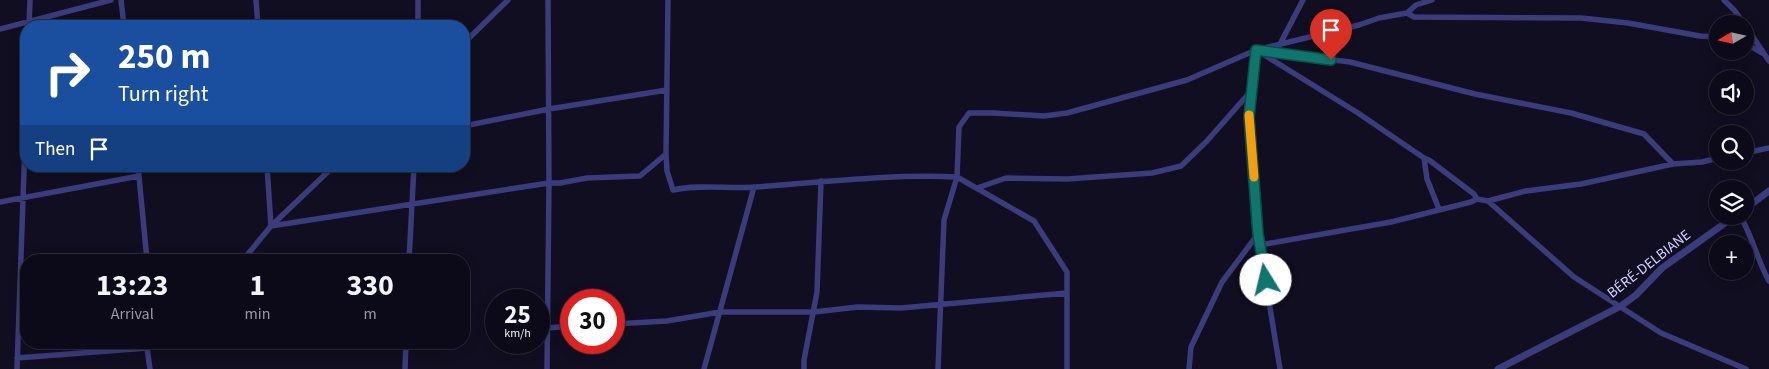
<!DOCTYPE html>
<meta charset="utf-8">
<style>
:root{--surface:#0c0a18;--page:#1a1825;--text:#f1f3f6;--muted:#9a9aa2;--line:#2c2b37}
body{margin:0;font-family:"Source Sans 3",sans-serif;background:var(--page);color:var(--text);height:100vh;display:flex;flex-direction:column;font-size:19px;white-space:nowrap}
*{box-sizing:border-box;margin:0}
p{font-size:16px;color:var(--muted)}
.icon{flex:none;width:28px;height:28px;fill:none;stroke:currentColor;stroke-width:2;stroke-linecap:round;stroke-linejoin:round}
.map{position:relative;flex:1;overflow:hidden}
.side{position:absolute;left:20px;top:254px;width:450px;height:95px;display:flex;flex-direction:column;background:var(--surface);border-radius:20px;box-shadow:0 2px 12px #0003,0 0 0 1px var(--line)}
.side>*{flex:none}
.hud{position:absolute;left:20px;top:20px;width:450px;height:152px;border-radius:20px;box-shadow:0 2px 12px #0003,0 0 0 1px var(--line);background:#1a4fa0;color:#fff;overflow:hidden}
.needle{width:32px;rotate:261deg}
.controls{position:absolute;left:1709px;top:15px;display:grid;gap:10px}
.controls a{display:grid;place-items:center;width:45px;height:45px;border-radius:50%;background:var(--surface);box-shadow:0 2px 12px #0003,0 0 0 1px var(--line);font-size:25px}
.speed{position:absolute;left:485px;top:289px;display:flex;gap:10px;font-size:25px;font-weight:700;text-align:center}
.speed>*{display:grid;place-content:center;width:65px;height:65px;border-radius:50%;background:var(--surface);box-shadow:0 2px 12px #0003,0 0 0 1px var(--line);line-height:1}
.speed small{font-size:12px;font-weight:400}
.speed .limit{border:8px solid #d22;background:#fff;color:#111}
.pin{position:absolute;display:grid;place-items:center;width:42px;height:42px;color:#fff;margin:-51px -21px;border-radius:50% 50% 50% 0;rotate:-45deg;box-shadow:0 0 5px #0007}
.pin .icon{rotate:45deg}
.me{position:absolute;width:55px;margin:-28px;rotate:351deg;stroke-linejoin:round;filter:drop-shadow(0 0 4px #0008)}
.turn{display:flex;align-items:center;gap:18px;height:105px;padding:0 15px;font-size:22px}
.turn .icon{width:65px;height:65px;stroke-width:2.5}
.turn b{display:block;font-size:35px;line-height:42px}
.then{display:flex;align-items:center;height:48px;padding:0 15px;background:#0003;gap:10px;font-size:19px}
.eta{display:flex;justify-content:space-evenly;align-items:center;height:85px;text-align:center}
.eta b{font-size:30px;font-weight:700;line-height:35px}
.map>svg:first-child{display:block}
</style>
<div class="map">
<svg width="1769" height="369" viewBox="0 0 1769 369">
<rect width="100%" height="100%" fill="#100e20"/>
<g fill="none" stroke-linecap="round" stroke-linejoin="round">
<!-- minor -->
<path stroke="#3b3c7c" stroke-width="5.5" d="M121 0 124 26
M256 0 258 26
M668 0 666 154 667 171 673 190C700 184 728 189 756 187 823 182 890 174 957 177L959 127 969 113H993L1044 116 1067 113 1187 80 1256 50 1359 25 1379 18 1407 13 1416 5 1432 0
M1724 0 1735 11 1744 24
M1407 13 1414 17 1581 18 1628 23 1700 36 1718 37
M1745 25 1769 61
M29 26 30 0
M418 26V0
M0 29 111 0
M464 43 508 0
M1745 43 1762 53
M1280 44 1303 0
M1256 50 1249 117 1258 234 1280 369
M1258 51 1358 113 1424 158 1429 160 1474 194 1477 199
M1260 51 1350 62 1475 94 1571 113 1644 134 1673 164
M464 126 549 109 667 90
M1745 153 1769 148
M1424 158 1427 179 1439 209
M138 166 147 260
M267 166 271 226 549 183H560L587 178 640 176 666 154
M977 188 1006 178 1067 179 1152 173 1181 166 1206 142 1251 91
M1488 201 1526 191 1581 184 1673 164 1702 162 1718 158
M0 202 139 176
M1740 216C1753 237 1757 260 1769 281
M1260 245 1391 222 1471 202 1477 199 1488 201 1574 277 1661 333 1746 369
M243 260 271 226 334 166
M409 260 414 166
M614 324 667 321 720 312H814L858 307 901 308 1067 293
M548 328 571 326
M147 348 150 369
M17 358 147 348 150 342
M17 369 26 115
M405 369 406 342
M547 369 549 183 548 0
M704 369 754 187
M804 369V360L817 292 821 181
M938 369 944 220 957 177 1034 221 1067 272V369
M1189 369 1191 347 1222 282 1258 234"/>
<!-- tertiary -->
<path stroke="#3b3c7c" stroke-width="7" d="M1745 209 1769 191
M1498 369 1621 306 1636 295 1662 268 1735 216"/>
</g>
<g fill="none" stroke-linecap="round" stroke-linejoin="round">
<defs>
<path id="route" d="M1266 280 1258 234 1249 117 1256 50 1331 60"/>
</defs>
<!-- route casing -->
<use href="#route" stroke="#0a4d48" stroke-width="12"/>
<!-- route -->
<use href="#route" stroke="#0f766e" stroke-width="9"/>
<!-- slow -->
<path stroke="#f59e0b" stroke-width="9" d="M1249 115 1254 177"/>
</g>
<g text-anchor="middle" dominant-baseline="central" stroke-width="5" stroke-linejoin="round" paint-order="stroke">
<!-- street labels -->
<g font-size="15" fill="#d2cffd" stroke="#100e20">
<text transform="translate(1649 264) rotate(-38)">BÉRÉ-DELBIANE</text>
</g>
</g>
</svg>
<div class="controls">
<a><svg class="needle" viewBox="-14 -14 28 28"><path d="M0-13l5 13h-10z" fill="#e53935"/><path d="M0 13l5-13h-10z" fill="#9a9aa2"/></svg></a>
<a><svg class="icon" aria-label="sound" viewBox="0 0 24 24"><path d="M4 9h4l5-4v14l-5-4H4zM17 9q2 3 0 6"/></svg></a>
<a><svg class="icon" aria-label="search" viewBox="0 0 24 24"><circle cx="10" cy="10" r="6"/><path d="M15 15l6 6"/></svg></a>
<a><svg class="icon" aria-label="layers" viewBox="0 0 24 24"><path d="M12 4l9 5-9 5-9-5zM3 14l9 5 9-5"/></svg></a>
<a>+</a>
</div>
<div class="speed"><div>25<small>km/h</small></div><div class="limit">30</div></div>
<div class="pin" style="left:1331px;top:60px;background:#d93025"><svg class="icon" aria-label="arrive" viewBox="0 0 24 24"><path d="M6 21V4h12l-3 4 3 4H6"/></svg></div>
<svg class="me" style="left:1266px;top:280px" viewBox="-20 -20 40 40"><circle r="19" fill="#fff"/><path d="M0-13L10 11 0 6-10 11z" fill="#0f766e"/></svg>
<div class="hud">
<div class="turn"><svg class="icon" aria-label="right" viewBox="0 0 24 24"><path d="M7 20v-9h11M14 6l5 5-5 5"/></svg><div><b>250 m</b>Turn right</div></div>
<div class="then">Then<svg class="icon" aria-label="arrive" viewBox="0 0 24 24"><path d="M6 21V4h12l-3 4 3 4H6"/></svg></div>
</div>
<section class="side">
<div class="eta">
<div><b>13:23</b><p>Arrival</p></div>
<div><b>1</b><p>min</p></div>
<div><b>330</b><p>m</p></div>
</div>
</section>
</div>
